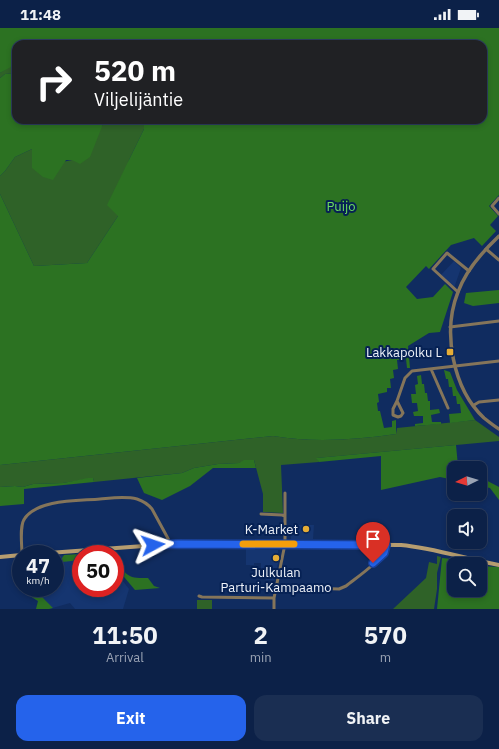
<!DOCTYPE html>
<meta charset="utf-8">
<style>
:root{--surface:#0c2148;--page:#1a2e52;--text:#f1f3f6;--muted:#9aa3b4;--line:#2c3e60;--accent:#2563eb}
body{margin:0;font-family:"IBM Plex Sans",sans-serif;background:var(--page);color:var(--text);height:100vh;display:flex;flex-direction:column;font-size:15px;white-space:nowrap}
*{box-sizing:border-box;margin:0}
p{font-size:13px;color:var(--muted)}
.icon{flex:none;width:22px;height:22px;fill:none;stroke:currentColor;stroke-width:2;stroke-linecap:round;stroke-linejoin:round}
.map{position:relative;height:581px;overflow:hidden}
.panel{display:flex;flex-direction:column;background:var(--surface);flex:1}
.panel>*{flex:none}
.guide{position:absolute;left:12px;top:12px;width:475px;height:84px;border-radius:12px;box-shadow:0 2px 6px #0003,0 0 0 1px var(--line);background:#202124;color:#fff;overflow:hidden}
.needle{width:26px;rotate:265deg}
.fabs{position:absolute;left:447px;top:433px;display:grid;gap:8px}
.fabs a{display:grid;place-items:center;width:40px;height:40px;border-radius:8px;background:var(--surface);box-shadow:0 2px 6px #0003,0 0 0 1px var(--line);font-size:20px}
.speed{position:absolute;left:12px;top:517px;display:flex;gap:8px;font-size:20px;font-weight:700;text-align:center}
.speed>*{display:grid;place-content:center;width:52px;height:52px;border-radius:50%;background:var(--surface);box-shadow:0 2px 6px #0003,0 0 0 1px var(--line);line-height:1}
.speed small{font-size:10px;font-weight:400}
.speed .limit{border:6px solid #d22;background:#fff;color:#111}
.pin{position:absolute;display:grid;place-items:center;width:34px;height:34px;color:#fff;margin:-41px -17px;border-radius:50% 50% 50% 0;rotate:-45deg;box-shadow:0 0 4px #0007}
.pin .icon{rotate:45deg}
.me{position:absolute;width:44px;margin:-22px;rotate:85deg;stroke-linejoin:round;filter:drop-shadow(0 0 3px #0008)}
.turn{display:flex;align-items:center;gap:14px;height:84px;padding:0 16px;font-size:18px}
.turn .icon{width:52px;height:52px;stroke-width:2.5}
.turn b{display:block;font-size:28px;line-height:34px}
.eta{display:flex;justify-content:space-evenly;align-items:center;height:68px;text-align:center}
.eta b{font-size:24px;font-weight:700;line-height:28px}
.primary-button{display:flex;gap:8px;margin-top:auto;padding:8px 16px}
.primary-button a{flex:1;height:46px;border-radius:12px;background:var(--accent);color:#fff;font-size:16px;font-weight:700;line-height:46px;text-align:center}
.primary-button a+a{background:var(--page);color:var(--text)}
.status{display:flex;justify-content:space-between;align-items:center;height:28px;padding:0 20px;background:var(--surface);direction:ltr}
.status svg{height:11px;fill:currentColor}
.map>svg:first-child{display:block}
</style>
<div class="status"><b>11:48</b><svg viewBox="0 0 49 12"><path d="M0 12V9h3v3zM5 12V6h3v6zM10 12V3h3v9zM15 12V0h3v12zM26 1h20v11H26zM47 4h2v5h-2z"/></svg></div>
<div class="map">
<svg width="499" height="581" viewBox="0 0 499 581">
<rect width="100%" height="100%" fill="#102c60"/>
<!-- built -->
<path fill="#153570" d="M454 233 461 240 454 260 441 247Z
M291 497H314L313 511H291Z
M246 521 278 522V535L274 552H266L265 546 261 545V535H254V537H246Z
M64 527 62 528 81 529V560H115V543L129 561 123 581H75L70 575 49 581 30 568V560H55V536H57V528Z"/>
<!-- green -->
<path fill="#2f6228" d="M13 36H16V45L5 46 0 50V45Z
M107 92H144V101L129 132 118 188 87 235 34 238 0 166V148L5 143 15 129 32 121V140L72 132Z
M475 392 499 409V413L317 430 319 434 281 437 283 485 263 484V466L254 432 239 435 218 436 194 440 182 445 94 454 93 450 63 455 33 456 23 459 15 458 0 459V437L273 408C313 415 355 412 396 406L397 400Z
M437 528 441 529 437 545V561L434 581H393L426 550 429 534 437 536Z
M197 572H212V581H197Z"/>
<!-- forest -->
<path fill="#2c7222" d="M0 0H499V167L489 178 498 188 490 197 496 203 482 218 474 210 451 217 429 241 426 238 406 259 417 271 433 269 445 256 453 264 440 304 429 305 408 318 410 340H407L406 331 397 332 398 341 393 342 394 350 390 351 391 360H387V364L378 366 379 374 377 375 378 383H380L384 400 392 399V393L396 392V406C355 412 313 415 273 408L0 437V166L34 238 87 235 118 188 107 177 144 101V92H483V16H16V36L0 45Z
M16 45V92H107L103 96 90 129 80 136 72 132H66L53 152 43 149 32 140V121L15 129 5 143 0 148V50L5 46Z
M499 262V275L473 278 464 275 466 265Z
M444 342 450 344 457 362 475 392 450 395 449 386 461 385 460 376H457L456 368H453L452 359H449L448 351H446Z
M421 347 422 356H424L425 365H427L428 373H430V382L439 381 440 385 431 387 432 394H441V396L415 398V396L423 395V388H414L413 384 418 383 417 375H412L411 366H416L415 357 418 356 417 348Z
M456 417 458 438 461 440H454V452L440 449 381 462V428L319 434 316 430Z
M244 432H254L256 440H213L190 458 162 472 144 465 137 450 182 445 194 440 218 436 239 435Z
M480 449 499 459V472L490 460 480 458Z
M88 450H93L94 454 24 461V476L0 478V459L15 458 23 459 33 456 63 455Z
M81 526V532L62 534V530L64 527Z
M442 530 452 531 459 536H454V562H480V538L499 539V581H437Z
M115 533C119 535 121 539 124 543 130 551 138 550 148 550L154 558 160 560 135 562 119 543Z
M30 560H37L43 570 53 580 49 581H36L38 573 30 568Z"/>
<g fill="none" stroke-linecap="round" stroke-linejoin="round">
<!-- minor -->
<path stroke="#85755a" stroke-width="3" d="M499 170 492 178 499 186
M486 221 499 232
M458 264 433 241 447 225 469 243
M450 299 499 293
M431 341 448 380
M397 373 403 385 401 388 398 389 393 387V381L397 373 405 350 412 343 499 333
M474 377 479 374 499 372
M261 486 282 487 285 488
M22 526C22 517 19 497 25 490 39 471 79 473 100 471 112 470 125 468 137 471 143 473 148 476 152 481L171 516
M276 559 339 561 346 558C357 549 384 532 386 517
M199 568 202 569 274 570
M274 581V570L285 516V465"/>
<!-- tertiary -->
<path stroke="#85755a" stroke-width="3.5" d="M499 208C482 224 466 242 458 264 442 304 453 361 484 390 489 394 494 398 499 401"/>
<!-- secondary -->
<path stroke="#b69d70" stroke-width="4" d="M35 526 171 516 401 517C434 520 466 531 499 537
M0 529 21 527"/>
</g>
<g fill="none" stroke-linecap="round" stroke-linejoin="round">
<defs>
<path id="route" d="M153 517 176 516 386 517 384 525 373 535"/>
</defs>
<!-- route casing -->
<use href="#route" stroke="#184099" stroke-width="10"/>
<!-- route -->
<use href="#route" stroke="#2563eb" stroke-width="7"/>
<!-- slow -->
<path stroke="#f59e0b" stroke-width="7" d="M243 516H294"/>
</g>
<!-- markers -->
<g fill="#e6ad36" stroke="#062154" stroke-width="1.5">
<rect x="446" y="320" width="8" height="8" rx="2"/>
<circle cx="306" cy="501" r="4"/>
<circle cx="276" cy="530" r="4"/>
</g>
<g text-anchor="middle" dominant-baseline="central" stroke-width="4" stroke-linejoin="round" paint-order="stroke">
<!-- park labels -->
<g font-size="13" fill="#6dde5d" stroke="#062154">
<text x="341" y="178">Puijo</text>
</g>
<!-- poi labels -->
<g font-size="13" fill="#eef2f9" stroke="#062154" text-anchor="end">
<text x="442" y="324">Lakkapolku L</text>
<text x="298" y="501">K-Market</text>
<text x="276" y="544" text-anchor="middle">Julkulan<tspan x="276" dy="15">Parturi-Kampaamo</tspan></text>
</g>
</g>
</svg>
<div class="fabs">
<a><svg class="needle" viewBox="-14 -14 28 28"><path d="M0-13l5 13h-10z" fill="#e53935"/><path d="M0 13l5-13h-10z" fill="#9aa3b4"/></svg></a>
<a><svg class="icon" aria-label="sound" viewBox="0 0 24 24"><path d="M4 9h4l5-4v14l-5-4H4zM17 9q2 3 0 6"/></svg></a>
<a><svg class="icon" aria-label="search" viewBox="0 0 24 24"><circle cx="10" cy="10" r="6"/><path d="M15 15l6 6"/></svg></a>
</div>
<div class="speed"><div>47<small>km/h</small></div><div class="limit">50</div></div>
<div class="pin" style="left:373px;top:535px;background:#d93025"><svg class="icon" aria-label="arrive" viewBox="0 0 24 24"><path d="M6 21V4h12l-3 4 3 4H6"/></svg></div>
<svg class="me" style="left:153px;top:517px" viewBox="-20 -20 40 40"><path d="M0-17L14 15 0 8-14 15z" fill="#2563eb" stroke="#fff" stroke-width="4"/></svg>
<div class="guide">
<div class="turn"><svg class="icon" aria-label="right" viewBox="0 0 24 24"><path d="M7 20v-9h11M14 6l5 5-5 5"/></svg><div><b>520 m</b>Viljelijäntie</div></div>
</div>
</div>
<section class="panel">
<div class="eta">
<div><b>11:50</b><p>Arrival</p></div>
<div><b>2</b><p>min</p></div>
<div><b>570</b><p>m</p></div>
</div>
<div class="primary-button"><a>Exit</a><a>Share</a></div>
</section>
